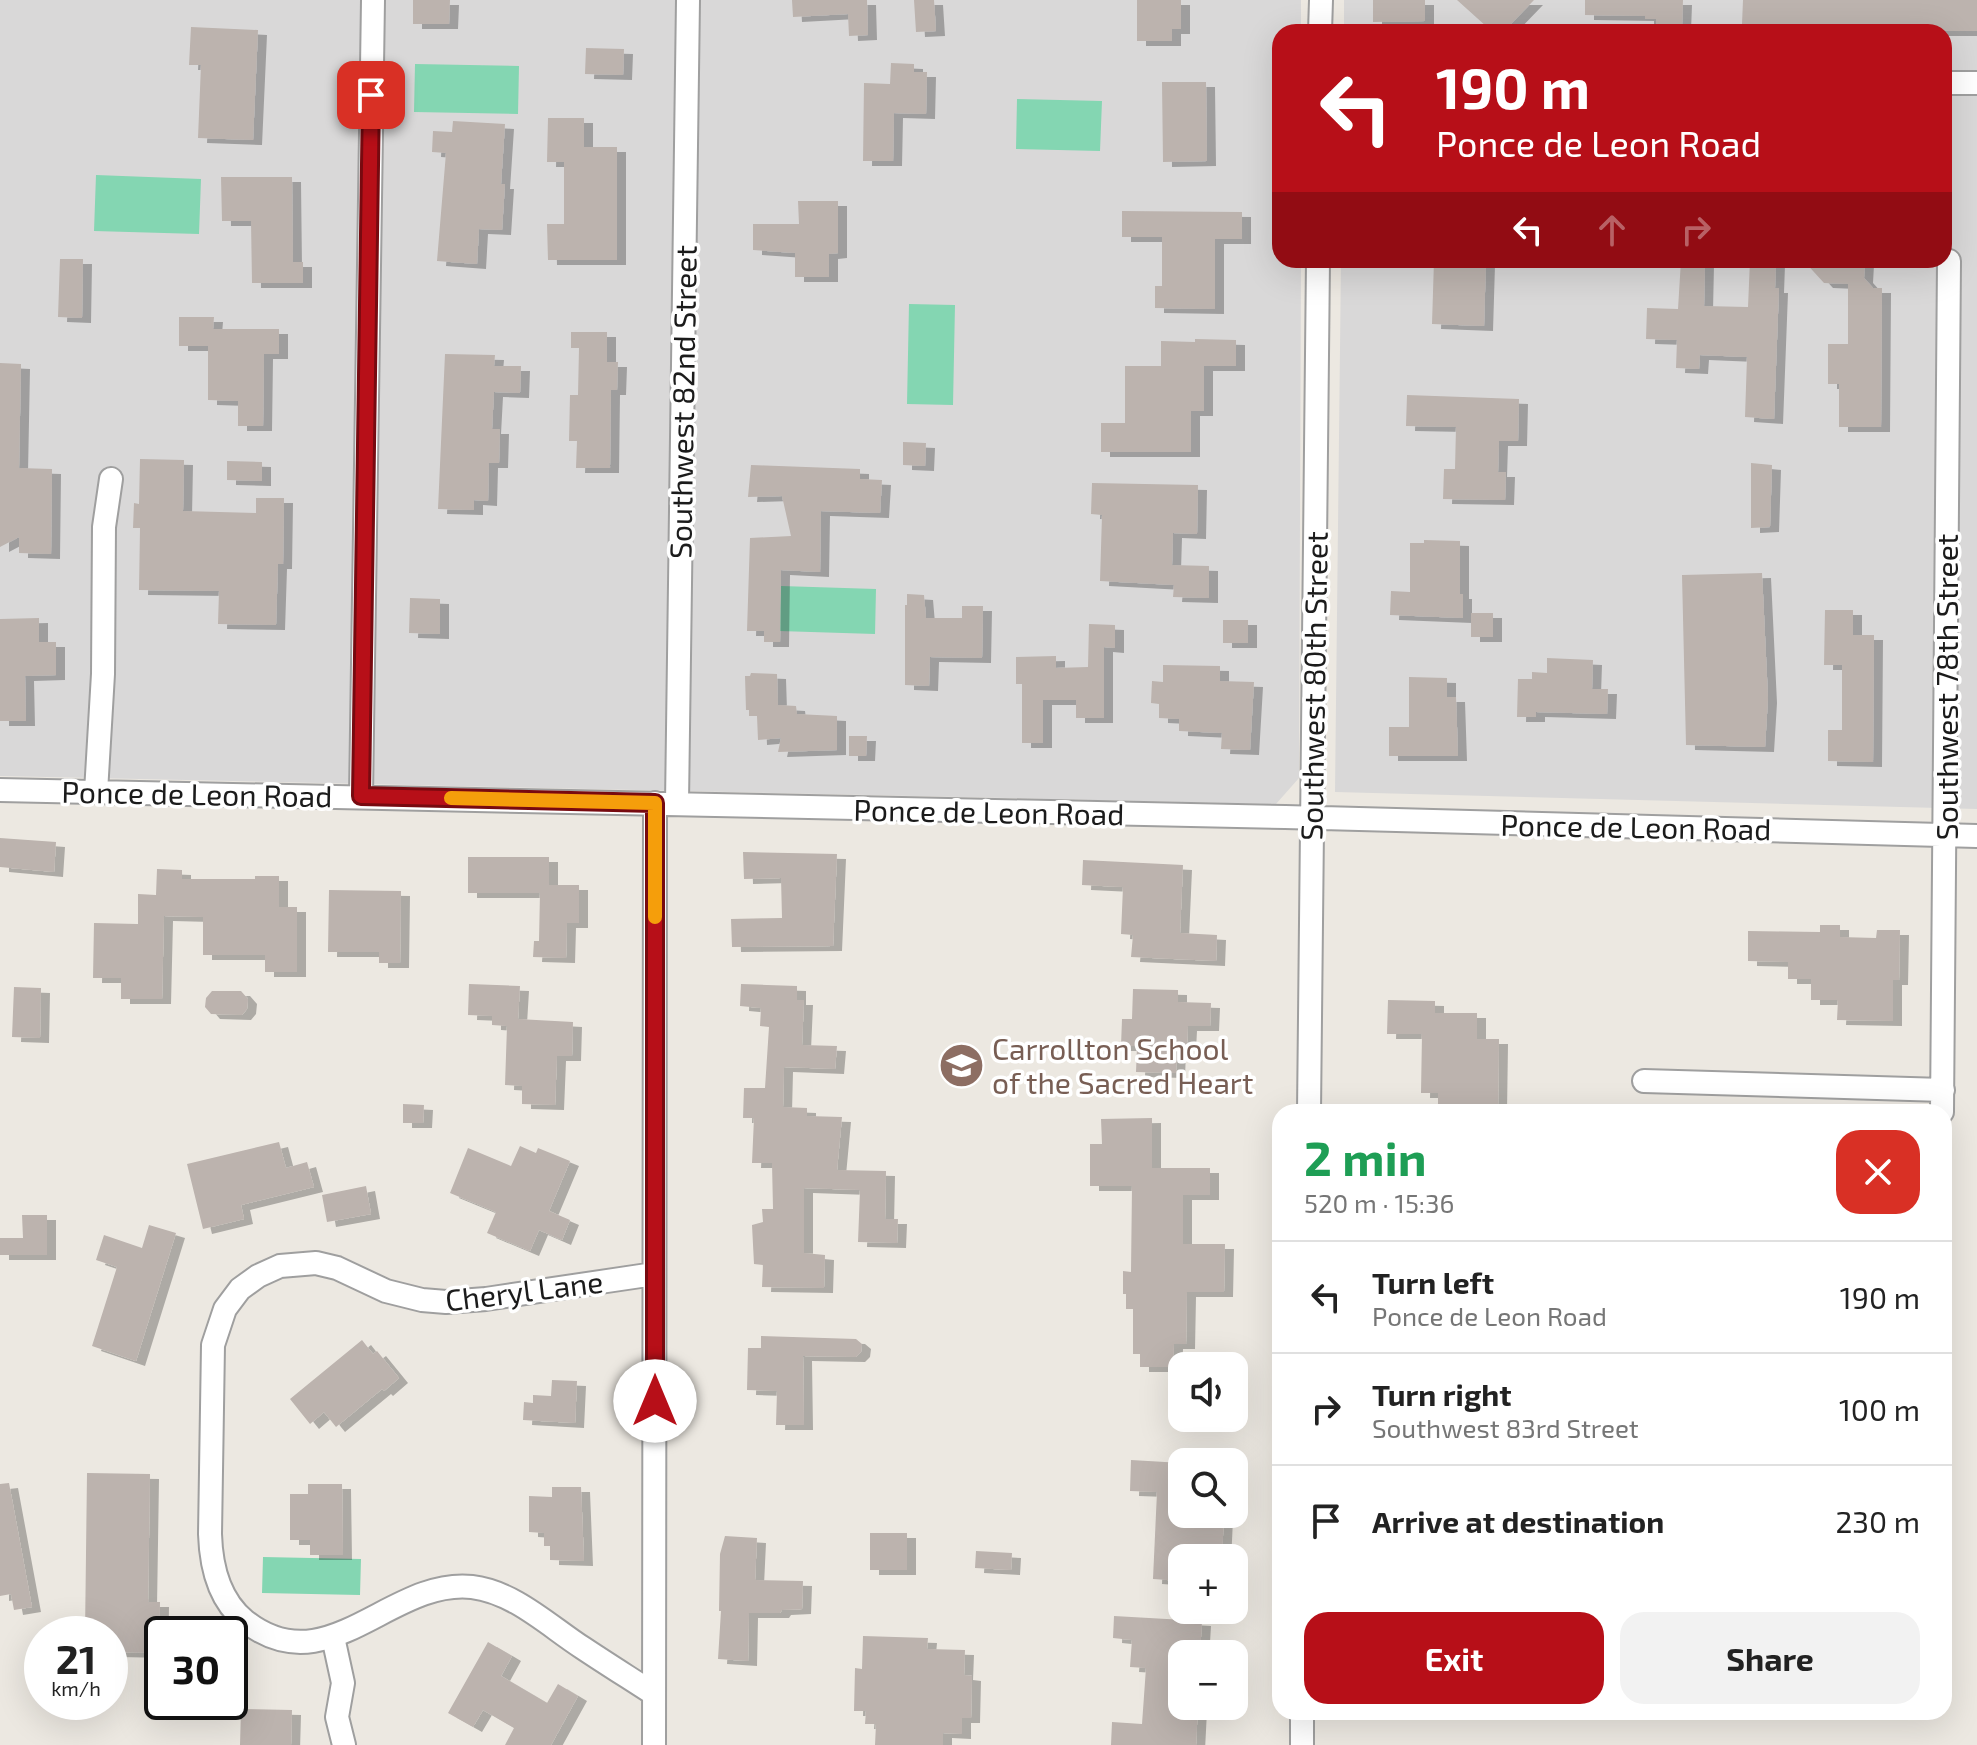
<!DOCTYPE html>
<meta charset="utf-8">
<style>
:root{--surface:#fff;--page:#f2f2f2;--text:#222;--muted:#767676;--line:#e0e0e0;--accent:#b70f18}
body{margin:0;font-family:"Exo 2",sans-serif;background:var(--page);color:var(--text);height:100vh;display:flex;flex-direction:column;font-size:30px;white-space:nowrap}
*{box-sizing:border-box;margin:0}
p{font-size:26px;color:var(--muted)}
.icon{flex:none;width:44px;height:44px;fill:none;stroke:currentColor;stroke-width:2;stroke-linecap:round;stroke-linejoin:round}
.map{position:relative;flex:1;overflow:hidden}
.side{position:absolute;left:1272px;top:1104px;width:680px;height:616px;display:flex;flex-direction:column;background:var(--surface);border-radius:24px;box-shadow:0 8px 32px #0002}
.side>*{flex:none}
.top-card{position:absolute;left:1272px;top:24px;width:680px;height:244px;border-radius:24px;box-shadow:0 8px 32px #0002;background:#b70f18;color:#fff;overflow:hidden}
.controls{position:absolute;left:1168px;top:1352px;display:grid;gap:16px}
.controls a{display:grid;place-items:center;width:80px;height:80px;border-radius:16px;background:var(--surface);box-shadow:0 8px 32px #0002;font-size:40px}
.speed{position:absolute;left:24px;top:1616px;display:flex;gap:16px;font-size:40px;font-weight:700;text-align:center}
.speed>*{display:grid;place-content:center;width:104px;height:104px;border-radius:50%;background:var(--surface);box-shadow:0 8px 32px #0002;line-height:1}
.speed small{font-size:20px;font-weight:400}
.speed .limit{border:4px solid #111;border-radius:12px;background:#fff;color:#111}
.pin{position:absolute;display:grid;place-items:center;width:68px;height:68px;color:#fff;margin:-34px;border-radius:16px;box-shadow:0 4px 12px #0006}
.me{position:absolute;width:88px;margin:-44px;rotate:0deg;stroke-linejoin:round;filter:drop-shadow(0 0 6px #0008)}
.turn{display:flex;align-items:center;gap:28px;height:168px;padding:0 32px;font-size:36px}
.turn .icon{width:104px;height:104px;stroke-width:2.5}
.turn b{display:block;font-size:56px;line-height:68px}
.lanes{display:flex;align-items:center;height:76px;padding:0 32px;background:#0003;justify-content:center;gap:40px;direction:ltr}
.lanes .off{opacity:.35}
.round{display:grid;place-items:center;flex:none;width:84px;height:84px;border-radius:24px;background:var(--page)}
.head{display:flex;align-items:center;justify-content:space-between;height:136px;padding:0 32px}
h1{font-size:48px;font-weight:700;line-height:60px;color:#1e9e55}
.action{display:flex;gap:16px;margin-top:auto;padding:16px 32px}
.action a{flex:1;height:92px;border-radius:24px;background:var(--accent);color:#fff;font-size:32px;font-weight:700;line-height:92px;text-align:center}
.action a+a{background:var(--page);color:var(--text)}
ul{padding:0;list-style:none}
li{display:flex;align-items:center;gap:24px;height:112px;padding:0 32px;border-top:2px solid var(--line)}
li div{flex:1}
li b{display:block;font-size:30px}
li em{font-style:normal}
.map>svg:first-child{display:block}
</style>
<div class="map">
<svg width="1977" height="1745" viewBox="0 0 1977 1745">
<defs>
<filter id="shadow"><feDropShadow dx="9" dy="5" stdDeviation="0" flood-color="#0004"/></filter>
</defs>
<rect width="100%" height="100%" fill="#ece8e1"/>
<!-- residential -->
<path fill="#d9d8d8" d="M0 0H1301V32H1280V260H1301L1299 778 1276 804 0 776Z
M1344 0H1977V809L1335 792 1341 260H1944V32H1344Z"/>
<!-- pitch -->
<path fill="#84d6b2" d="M415 64 519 66 518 114 414 112Z
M1017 99 1102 101 1100 151 1016 149Z
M96 175 201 179 199 234 94 231Z
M909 304 955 305 953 405 907 404Z
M781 586 876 589 875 634 779 631Z
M263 1557 361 1559 360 1595 262 1593Z"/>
<!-- building -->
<path fill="#bcb3ae" filter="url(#shadow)" d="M413 0H450L449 24H413Z
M792 0H867L868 35 849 36 848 14 793 17Z
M914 0H934L936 31 916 32Z
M1137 0H1181V29H1172V41H1137Z
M1373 0H1425V21L1373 22Z
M1457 0H1534L1509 26 1487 27Z
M1585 0H1683L1682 26H1656V19H1645V16L1585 15Z
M1743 0H1977V31H1833V26L1770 24V30L1751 29V24H1742Z
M191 27 258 30 253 140 198 138 201 65H189Z
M586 48 624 49 623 75 585 74Z
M891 63 914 64V72H927L926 114 894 113 893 161H863L864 83 890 84Z
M1162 82H1206L1207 161 1163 162Z
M548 118H584V147H617V260H548L547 224H564V162H547Z
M453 121 505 124 501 184H505L502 230 479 229 477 264 437 261 446 153 432 152 433 131 452 132Z
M221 177H292L293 262H303V283H252L251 221H222Z
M798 201H838V253L829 254V277H795V253L753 250V224H799Z
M1122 211 1242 212V239H1215V309L1155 308V286H1162V237H1122Z
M60 259H83L82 318 58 317Z
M1434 260H1486L1484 326 1432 324Z
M1681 260H1705L1704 306 1748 307 1750 260H1776L1775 288H1779L1774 419 1745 417 1747 357 1700 355 1699 369 1676 368 1677 340 1646 339 1647 308 1678 309Z
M1803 260H1865L1864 278 1873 288H1882L1881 427H1839V384H1828V344H1848V284L1824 283Z
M179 317H214L213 329H279V354H264L263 426H238V401L208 400V346H179Z
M571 332H607V362H618L617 390H611L610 468H576L577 441H569L570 395H578L579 348H571Z
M1195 339 1236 340V366H1204V411H1191V452H1101V423H1125V366H1161V341L1195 342Z
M445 354 495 355 494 366H521L520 393 494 392 492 429H500L499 463H489L488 501 474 500V510L438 509Z
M0 363 21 364 19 468 52 469 51 554 19 553V537L0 547Z
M1407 395 1519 399 1518 441H1499L1498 472H1506L1505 500 1443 499 1444 469H1455L1456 427 1406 426Z
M903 442 926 443 925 466 903 465Z
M140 459 184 460 183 511 256 513V498H284L283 564H278L276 625 218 624 219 591 139 590 140 528H133L134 503 139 504Z
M227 461 262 462V481L227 480Z
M1751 463 1772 465 1770 527 1751 528Z
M751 465 860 469V479L882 480 880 513 821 511 820 572 781 570 780 642H764V631H747L750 538 791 536 782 496 748 497Z
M1092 483 1198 485 1197 534 1173 533 1172 565 1209 566V598L1173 597 1174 585 1100 581 1102 515 1091 514Z
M1424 540 1460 541V594H1463V618L1390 615 1391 591 1410 592V543H1424Z
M1762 573 1768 698 1765 747 1686 745 1682 575Z
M907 594 924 595 926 618H962V606H983L982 658 930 657 929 686 905 685V605H907Z
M410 598 440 599V634L409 633Z
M1825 610H1853V635H1874L1873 762 1828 761V730H1842V665H1824Z
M1471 613H1493V637H1471Z
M39 618V642H56V675L25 676 26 721H0V619Z
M1223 620H1248V643H1223Z
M1089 624 1115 625V648L1104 647V718H1076V700H1043V743H1022V684H1016V657L1056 656V668L1088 667Z
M1547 658 1593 660 1592 689H1608L1607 714 1536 712V717H1517L1518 679H1532V672L1547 673Z
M1163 665 1220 666V681L1254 682 1250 750 1221 749 1222 733 1179 731V719L1159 718V704L1151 703 1152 681 1163 682Z
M751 673 777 674 778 705 796 706 797 714 837 716V750L778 752 781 738 758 740 757 716H749V710H746L745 676H750Z
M1409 677 1447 678V697H1456L1458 756H1389V727H1409Z
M849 736H867L866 756H849Z
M0 838 56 842 54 872 0 867Z
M743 852 837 854 833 946 732 947 731 919 782 918 781 878 744 879Z
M468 857H549V885H579V923H567L566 958 533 957 534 941H539L540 893H468Z
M1083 860 1183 865 1180 933 1217 935 1216 961 1131 957 1133 935 1121 934 1123 887 1082 885Z
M157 869 182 870V879H255V876H279V907H297V972H265V955H203V917L164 916 162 999H121V978H93L94 923 138 924V894L156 895Z
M329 890 401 891 400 963H379V952H328Z
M1820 925H1840V937L1876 938 1877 930H1900L1899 980H1893V1021L1837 1020 1838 1000H1811V979H1788V962L1748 961V931L1820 932Z
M469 984 520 986 518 1019 573 1022 572 1056H557L555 1105 522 1104V1086L505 1085 507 1026 492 1025V1016L468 1015Z
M741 984 797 986V1000H804L802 1045 837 1046 835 1069 784 1067 783 1107 807 1108V1116L842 1117 837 1170 886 1171 885 1219H898L897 1243 858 1242 860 1190 804 1188V1253L825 1255 824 1288 762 1287 763 1265 754 1264 752 1225 763 1222 762 1209H773L772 1163H752L754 1118H743L744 1088H765L769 1027 760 1026 761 1008 740 1006Z
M14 987 41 988 40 1038 12 1037Z
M1133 989 1178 990V1002L1211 1003 1210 1026H1188L1187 1045H1177L1176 1073 1136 1072 1137 1046H1121L1122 1019H1132Z
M212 991H241L248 999 247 1009 242 1015 211 1014 205 1007 206 998Z
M1388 1000 1435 1001V1013H1477V1039H1499L1498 1107 1438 1106V1093H1421L1422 1034H1387Z
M403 1104 424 1105 423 1123H403Z
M1152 1118V1168H1210V1195H1183V1244H1225L1224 1292H1187L1186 1344H1174L1173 1367H1140V1354H1133V1309H1126V1294H1123V1271L1131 1272 1132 1186H1090V1144H1102L1101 1119Z
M279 1142 286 1168 307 1162 314 1187 241 1205 244 1219 203 1229 187 1164Z
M520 1146 536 1153 538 1148 570 1161 549 1211 570 1220 562 1240 539 1230 530 1251 487 1233 496 1212 450 1193 468 1148 511 1166Z
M366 1186 371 1214 327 1222 322 1195Z
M22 1215H47V1255H0V1238H23Z
M149 1225 176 1233 136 1361 92 1346 117 1267 96 1260 104 1235 142 1248Z
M761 1336 856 1339 862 1344 861 1352 856 1357 803 1356 804 1425H776L777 1391 747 1390 748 1348H761Z
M362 1340 373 1354 377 1351 399 1378 384 1391 382 1389 336 1427 324 1412 310 1424 290 1399Z
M552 1380 577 1381 575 1423 523 1420 524 1402 533 1403V1395L551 1396Z
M1131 1460 1182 1463V1514H1224L1222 1558H1182V1581L1153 1579 1157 1492 1130 1491Z
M87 1473 150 1474 148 1602H160L159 1653 110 1652V1634H85Z
M9 1483 32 1607 14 1610 11 1594 0 1596V1484Z
M308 1484H342L343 1555H310V1540H290V1494H308Z
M552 1487H581L584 1561 550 1560V1546H544V1533L529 1532V1496L552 1497Z
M870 1533H907V1570H870Z
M725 1536 757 1538 755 1580 803 1581 802 1609 782 1610 780 1613H749L748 1661 718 1659 721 1611H719L720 1554Z
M976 1551 1012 1553 1011 1570 975 1568Z
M1114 1616 1202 1621 1200 1654H1182V1706H1198L1196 1745H1111L1112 1722 1142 1724 1146 1668 1130 1667 1132 1640 1113 1638Z
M863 1636 928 1638 927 1649 965 1650 964 1675 972 1676 971 1718H962V1734L943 1733V1745H875L876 1724H865L866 1711H854L855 1668 862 1669Z
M488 1642 512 1656 501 1676 547 1703 558 1684 578 1696 551 1745H505L514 1728 483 1710 473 1727 448 1713Z
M241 1709 292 1710 291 1745H240Z"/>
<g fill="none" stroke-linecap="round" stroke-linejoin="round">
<defs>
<path id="minor" d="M1320 32 1321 0
M1944 83H1977
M0 790 1285 817 1977 836
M96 792 103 674 104 527 111 479
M361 796 373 0
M677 803 688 0
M1644 1081 1943 1090
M1309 1112 1318 260
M1942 1112 1949 261
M654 1274 486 1299 446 1302 422 1300 386 1291 337 1268 316 1263 280 1266 258 1276 240 1289 225 1309 213 1345 210 1534C211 1566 219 1600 245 1621 327 1686 390 1578 472 1587 514 1592 549 1626 583 1648 607 1664 631 1679 654 1694
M333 1637 343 1683 337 1717 344 1745
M654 1745 655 803
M1302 1745V1712"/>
</defs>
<!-- minor casing -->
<use href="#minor" stroke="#9f9f9f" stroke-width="26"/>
<!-- minor -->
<use href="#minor" stroke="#fff" stroke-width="22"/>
</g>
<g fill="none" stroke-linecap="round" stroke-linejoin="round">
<defs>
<path id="route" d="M371 95 361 796 655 803V1401"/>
</defs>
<!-- route casing -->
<use href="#route" stroke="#770a10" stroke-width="20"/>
<!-- route -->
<use href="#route" stroke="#b70f18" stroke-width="14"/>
<!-- slow -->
<path stroke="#f59e0b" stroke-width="14" d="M451 798 655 803V917"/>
</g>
<!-- icons -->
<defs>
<symbol id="school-disc" viewBox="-11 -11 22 22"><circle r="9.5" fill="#8d6e63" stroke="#fff"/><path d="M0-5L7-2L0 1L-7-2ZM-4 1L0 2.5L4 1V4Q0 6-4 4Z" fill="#fff"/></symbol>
</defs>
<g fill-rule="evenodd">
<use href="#school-disc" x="936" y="1040" width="51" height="51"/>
</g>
<g text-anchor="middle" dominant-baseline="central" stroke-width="7" stroke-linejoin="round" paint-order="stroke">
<!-- street labels -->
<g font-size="30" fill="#1b1b1b" stroke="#fff">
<text transform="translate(682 402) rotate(-89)">Southwest 82nd Street</text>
<text transform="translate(1313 686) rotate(-89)">Southwest 80th Street</text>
<text transform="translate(1946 687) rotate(-90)">Southwest 78th Street</text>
<text transform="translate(197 793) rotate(1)">Ponce de Leon Road</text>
<text transform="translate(989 811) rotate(1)">Ponce de Leon Road</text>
<text transform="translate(1636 826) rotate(1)">Ponce de Leon Road</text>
<text transform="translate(524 1290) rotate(-7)">Cheryl Lane</text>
</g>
<!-- education labels -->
<g font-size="30" fill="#785e54" stroke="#fff" text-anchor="start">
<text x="992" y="1048">Carrollton School<tspan x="992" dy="34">of the Sacred Heart</tspan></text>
</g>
</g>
</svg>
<div class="controls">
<a><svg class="icon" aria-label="sound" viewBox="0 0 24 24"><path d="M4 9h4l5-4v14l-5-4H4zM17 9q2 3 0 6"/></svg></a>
<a><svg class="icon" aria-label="search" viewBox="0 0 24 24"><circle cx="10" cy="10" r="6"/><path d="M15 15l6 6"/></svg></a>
<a>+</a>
<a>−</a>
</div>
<div class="speed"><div>21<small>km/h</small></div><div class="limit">30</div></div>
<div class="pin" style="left:371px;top:95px;background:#d93025"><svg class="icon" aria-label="arrive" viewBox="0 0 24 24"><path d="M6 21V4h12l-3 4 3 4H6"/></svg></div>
<svg class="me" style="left:655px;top:1401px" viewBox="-20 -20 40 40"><circle r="19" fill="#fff"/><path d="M0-13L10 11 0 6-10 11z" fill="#b70f18"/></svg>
<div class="top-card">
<div class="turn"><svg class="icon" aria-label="left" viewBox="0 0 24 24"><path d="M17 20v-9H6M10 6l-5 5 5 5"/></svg><div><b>190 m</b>Ponce de Leon Road</div></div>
<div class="lanes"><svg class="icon" aria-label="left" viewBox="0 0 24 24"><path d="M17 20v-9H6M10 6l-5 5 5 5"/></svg><svg class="icon off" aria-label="ahead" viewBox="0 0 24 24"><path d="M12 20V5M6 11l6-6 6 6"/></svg><svg class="icon off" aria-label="right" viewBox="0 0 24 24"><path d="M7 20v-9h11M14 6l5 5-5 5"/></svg></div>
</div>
<section class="side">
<div class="head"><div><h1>2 min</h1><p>520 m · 15:36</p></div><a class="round" style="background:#d93025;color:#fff"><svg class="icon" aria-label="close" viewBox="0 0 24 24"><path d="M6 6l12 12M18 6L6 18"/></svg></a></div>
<ul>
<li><svg class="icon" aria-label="left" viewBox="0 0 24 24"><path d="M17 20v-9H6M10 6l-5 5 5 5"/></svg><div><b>Turn left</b><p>Ponce de Leon Road</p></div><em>190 m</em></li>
<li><svg class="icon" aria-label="right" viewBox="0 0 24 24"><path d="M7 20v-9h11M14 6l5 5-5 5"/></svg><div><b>Turn right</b><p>Southwest 83rd Street</p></div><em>100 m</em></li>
<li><svg class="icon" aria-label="arrive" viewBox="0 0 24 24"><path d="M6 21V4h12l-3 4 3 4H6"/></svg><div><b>Arrive at destination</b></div><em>230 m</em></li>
</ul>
<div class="action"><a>Exit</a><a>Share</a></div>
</section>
</div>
